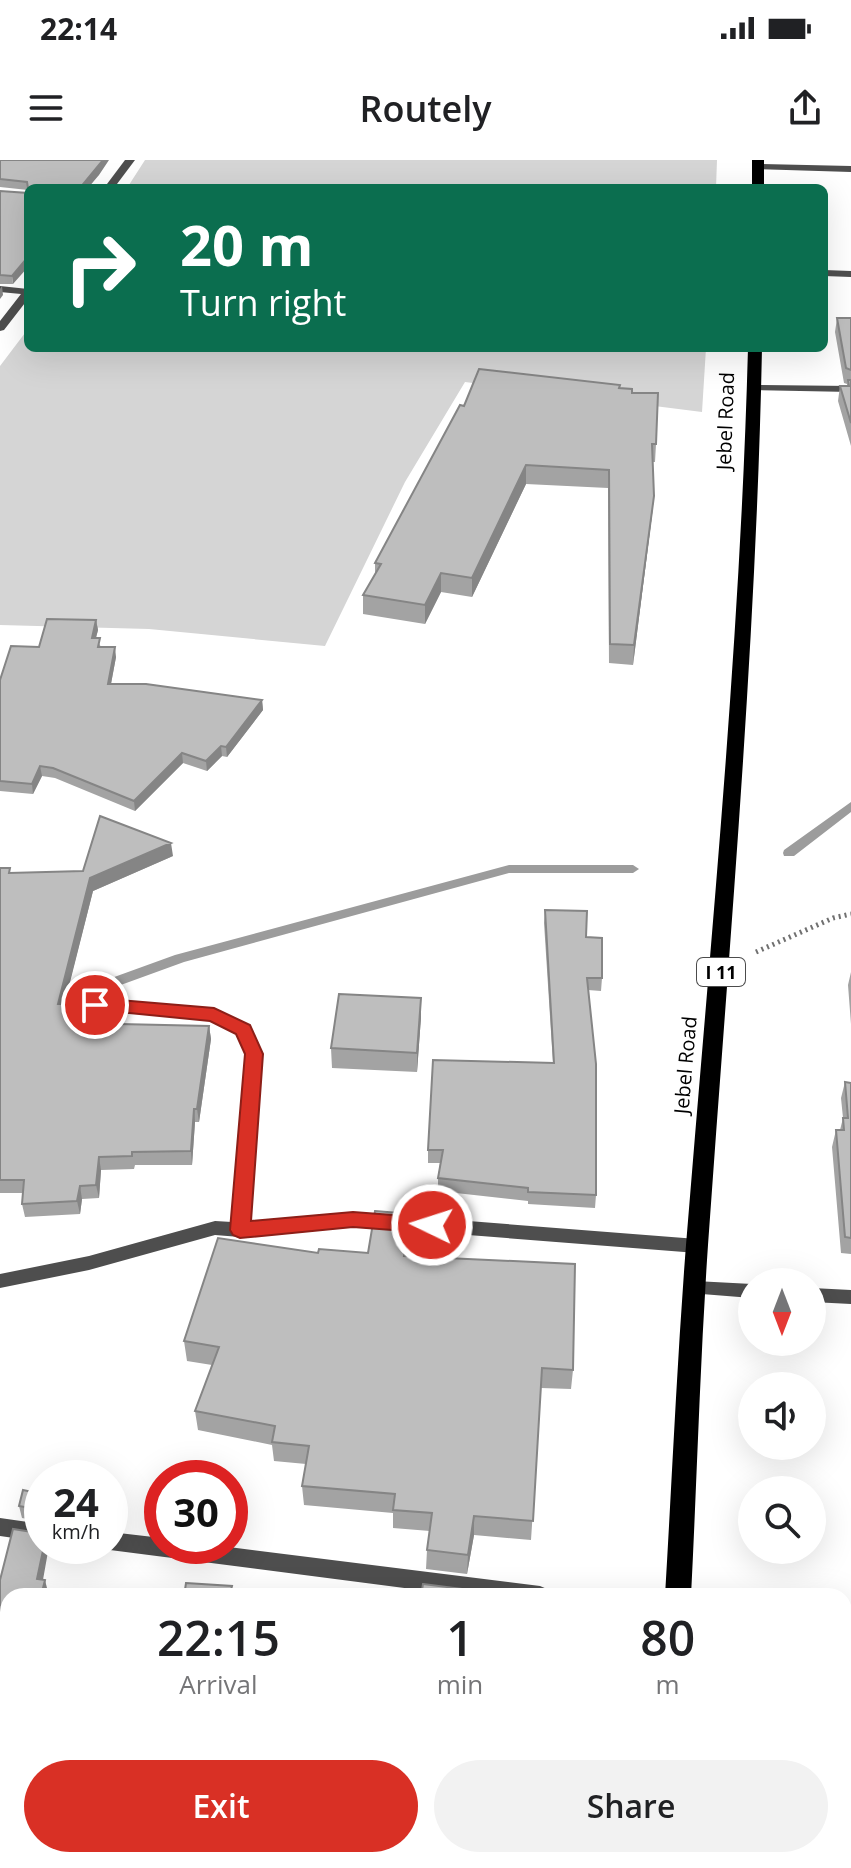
<!DOCTYPE html>
<style>
:root{--surface:#fff;--page:#f2f2f2;--text:#202124;--muted:#757577;--accent:#d93025}
body{margin:0;font-family:"Open Sans",sans-serif;background:var(--page);color:var(--text);height:100vh;display:flex;flex-direction:column;font-size:30px;white-space:nowrap}
*{box-sizing:border-box;margin:0}
p{font-size:26px;color:var(--muted)}
.icon{flex:none;width:44px;height:44px;fill:none;stroke:currentColor;stroke-width:2;stroke-linecap:round;stroke-linejoin:round}
.map{position:relative;flex:1;overflow:hidden}
.details{position:absolute;left:0px;top:1428px;width:852px;height:280px;display:flex;flex-direction:column;background:var(--surface);border-radius:24px 24px 0 0;box-shadow:0 8px 32px #0002}
.details>*{flex:none}
.banner{position:absolute;left:24px;top:24px;width:804px;height:168px;border-radius:12px;box-shadow:0 8px 32px #0002;background:#0b6e4f;color:#fff;overflow:hidden}
.needle{width:52px;rotate:180deg}
.fabs{position:absolute;left:738px;top:1108px;display:grid;gap:16px}
.fabs a{display:grid;place-items:center;width:88px;height:88px;border-radius:50%;background:var(--surface);box-shadow:0 8px 32px #0002;font-size:40px}
.speed{position:absolute;left:24px;top:1300px;display:flex;gap:16px;font-size:40px;font-weight:700;text-align:center}
.speed>*{display:grid;place-content:center;width:104px;height:104px;border-radius:50%;background:var(--surface);box-shadow:0 8px 32px #0002;line-height:1}
.speed small{font-size:20px;font-weight:400}
.speed .limit{border:12px solid #d22;background:#fff;color:#111}
.pin{position:absolute;display:grid;place-items:center;width:68px;height:68px;color:#fff;margin:-34px;border:4px solid #fff;border-radius:50%;box-shadow:0 2px 8px #0007}
.me{position:absolute;width:88px;margin:-44px;rotate:274deg;stroke-linejoin:round;filter:drop-shadow(0 0 6px #0008)}
.turn{display:flex;align-items:center;gap:28px;height:168px;padding:0 24px;font-size:36px}
.turn .icon{width:104px;height:104px;stroke-width:2.5}
.turn b{display:block;font-size:56px;line-height:68px}
.eta{display:flex;justify-content:space-evenly;align-items:center;height:136px;text-align:center}
.eta b{font-size:48px;font-weight:600;line-height:56px}
.primary-button{display:flex;gap:16px;margin-top:auto;padding:16px 24px}
.primary-button a{flex:1;height:92px;border-radius:48px;background:var(--accent);color:#fff;font-size:32px;font-weight:600;line-height:92px;text-align:center}
.primary-button a+a{background:var(--page);color:var(--text)}
.status{display:flex;justify-content:space-between;align-items:center;height:56px;padding:0 40px;background:var(--surface);direction:ltr}
.status svg{height:22px;fill:currentColor}
header{display:flex;justify-content:space-between;align-items:center;height:104px;padding:0 24px;background:var(--surface);font-size:36px;font-weight:600}
.map>svg:first-child{display:block}
</style>
<div class="status"><b>22:14</b><svg viewBox="0 0 49 12"><path d="M0 12V9h3v3zM5 12V6h3v6zM10 12V3h3v9zM15 12V0h3v12zM26 1h20v11H26zM47 4h2v5h-2z"/></svg></div>
<header><svg class="icon" aria-label="menu" viewBox="0 0 24 24"><path d="M4 6h16M4 12h16M4 18h16"/></svg>Routely<svg class="icon" aria-label="share" viewBox="0 0 24 24"><path d="M12 15V3M7 8l5-5 5 5M5 13v7h14v-7"/></svg></header>
<div class="map">
<svg width="851" height="1708" viewBox="0 0 851 1708">
<rect width="100%" height="100%" fill="#fff"/>
<!-- green -->
<path fill="#d5d5d5" d="M145 0H717L716 28H127Z
M28 169V188H706L702 252 465 222 405 322 325 486 149 469 0 465V206Z"/>
<g fill="none" stroke-linecap="round" stroke-linejoin="round">
<!-- stream -->
<path fill="#9c9c9c" fill-rule="evenodd" d="M851 642V652L794 696H784L783 693 784 690Z
M509 705H633L639 709 633 713H509L184 802 107 830 51 833 44 828 51 823 106 820 175 795Z"/>
<!-- path -->
<path stroke="#707070" stroke-width="5" stroke-dasharray="2 4" stroke-linecap="butt" d="M756 792 833 758 851 754"/>
<!-- minor -->
<path fill="#4e4e4e" fill-rule="evenodd" d="M125 0H135L114 28H104Z
M758 4 851 6V12L755 9 753 7Z
M824 110 851 111V117L824 116Z
M0 126 28 129V139L4 170 0 171V161L21 134 0 132Z
M754 225 851 226V232L750 230V226Z
M95 839 214 849 249 865 262 894 249 1062 353 1052 697 1079 703 1081 706 1086 703 1091 697 1093 353 1066 240 1077 215 1075 89 1110 0 1128V1114L89 1096 215 1061 232 1062 246 894 237 873 211 860 89 849 87 845 89 841Z
M695 1121 752 1124V1138L689 1133 686 1128 689 1123Z
M812 1128 851 1130V1144L812 1142Z
M0 1358 42 1364V1382L0 1376Z
M110 1372 162 1378V1386H221L540 1426 547 1429 550 1436H466L110 1390 102 1386H110Z
M844 1614 851 1615V1637L844 1636Z"/>
<!-- primary -->
<path fill="#000" fill-rule="evenodd" d="M752 0H764V28H752Z
M748 188H762C756 488 729 786 708 1085 700 1202 697 1319 691 1436H665C672 1319 677 1201 686 1085 710 786 740 488 748 188Z
M650 1700H678V1708H650Z"/>
</g>
<!-- wall -->
<path fill="#a3a3a3" d="M0 0 99 15 28 30 0 27Z
M0 31 13 124H0Z
M837 158H851V286L838 241 840 226H847V224L844 223 835 172Z
M619 229 632 233 656 284 655 302H652L654 336 652 355 633 505 609 503 608 328 526 324 472 437 441 432 425 464 363 454V435L375 414V403Z
M96 460 98 470 96 478 101 487 116 497 111 524 262 540 263 550 227 597 222 596 207 611 183 603 135 651 55 618 42 616 33 634 0 631V520L39 487Z
M173 696 93 731 64 844 73 856H76L77 864 209 866 211 879 199 962H195L192 1005H135L134 1009 101 1010 99 1038 82 1039 80 1054 25 1057 22 1044 23 1033H0V708H10V713L83 711Z
M545 750 586 777 602 818 601 831 588 830 596 1035 595 1048 528 1044V1041L438 1031V1018L440 1003H428V990L553 903 544 763Z
M851 812V864L848 825Z
M421 857 417 912 332 908 331 888Z
M845 922 851 923V1094L841 1093 832 987 836 970H840L843 958 841 938Z
M410 1073 407 1096 573 1210 571 1229 541 1228 531 1380 474 1375 467 1414 426 1409 427 1390 430 1371 393 1368V1353L304 1345 302 1326 306 1304 274 1301 272 1285 198 1270 195 1251 212 1205 187 1201 184 1181 318 1093H368Z
M42 1334 43 1420 48 1432 8 1436V1700H28L27 1703 0 1702V1420L42 1370V1362L22 1358 19 1346Z"/>
<!-- shaded-wall -->
<path fill="#858585" d="M103 0H109L99 15 88 28H80Z
M28 97V107L13 124 12 116Z
M2 126 3 135 0 139V129Z
M526 305V324L472 437V418Z
M654 336 652 355 633 505 634 485Z
M441 413V432L425 464V445Z
M96 460 98 470 93 488 92 478Z
M115 487 116 497 109 534 108 524Z
M262 540 263 550 227 597 226 587Z
M221 586 222 596 207 611 206 601Z
M182 593 183 603 135 651 134 641Z
M40 606 42 616 33 634 32 624Z
M171 683 173 696 93 731 61 858 58 844 90 718Z
M421 838V857L417 912V893Z
M209 866 211 879 199 962 197 949Z
M194 949 195 962 192 1005 191 991Z
M99 997 101 1010 99 1038 96 1025Z
M80 1026 82 1039 80 1054 77 1041Z
M410 1054V1073L404 1116V1096Z
M474 1356V1375L467 1414 468 1395Z
M44 1386H49L41 1431 37 1419Z
M45 1420 48 1432 47 1436H41Z"/>
<!-- building -->
<path fill="#bebebe" stroke="#858585" stroke-width="2" d="M0 0H103L80 28H28L27 22 0 19Z
M0 31 28 33V97L12 116 0 115Z
M837 158H851V210L846 208Z
M479 209 620 225 619 228 632 229V233H658L656 284H652L654 336 634 485 610 484 609 310 526 305 472 418 441 413 425 445 363 435 381 404 375 403 460 245 464 246Z
M848 220H851V263L840 226H849Z
M47 459 96 460 92 478H100L98 487H115L108 524H146L262 540 226 587 221 586 206 601 182 593 134 641 53 608 40 606 32 624 0 621V520L11 486 39 487Z
M100 656 171 683 90 718 58 844H71L68 856H76L74 863 209 866 197 949H194L191 991 132 992V996L99 997 96 1025 80 1026 77 1041 22 1044 24 1020H0V708H10L9 713 83 711Z
M545 750 587 751 586 777 602 778V818H587L596 904V1035L528 1032V1028L438 1018 443 990H428L433 900 554 903Z
M339 834 421 838 417 893 331 888Z
M845 922 851 923V1078L845 1077 836 970H844L843 958H848Z
M375 1051 410 1054 404 1096 575 1104 573 1210 542 1208 533 1361 474 1356 468 1395 427 1390 432 1353 393 1350 395 1334 302 1326 309 1286 272 1282 275 1266 195 1251 219 1187 184 1181 218 1078 318 1093 319 1089 368 1093Z
M23 1330 42 1334V1386H44L37 1419 45 1420 41 1436H8V1692L0 1691V1420L13 1369 38 1373 42 1370 41 1350 19 1346Z
M186 1423 232 1426 231 1430 307 1434V1436H184Z
M423 1424 463 1429 462 1436H421Z
M283 1700H430L504 1708H282Z
M809 1700H825L851 1703V1708H809Z"/>
<!-- route -->
<path fill="#d93025" stroke="#8d1f18" stroke-width="2" d="M95 838 214 848 250 865 263 894 251 1061 353 1052 432 1058 439 1060 442 1065 439 1071 432 1073 353 1067 240 1078 233 1075 230 1070 245 894 236 874 210 861 89 849 86 845Z"/>
<g text-anchor="middle" dominant-baseline="central" stroke-width="8" stroke-linejoin="round" paint-order="stroke">
<!-- shield labels -->
<rect fill="#fff" stroke="#4c4c4c" stroke-width="2" x="697" y="798" width="48" height="28" rx="6"/>
<g font-size="18" font-weight="bold" fill="#000">
<text x="721" y="812">I 11</text>
</g>
<!-- street labels -->
<g font-size="20" fill="#000" stroke="#fff">
<text transform="translate(725 261) rotate(-88)">Jebel Road</text>
<text transform="translate(685 905) rotate(-85)">Jebel Road</text>
</g>
</g>
</svg>
<div class="fabs">
<a><svg class="needle" viewBox="-14 -14 28 28"><path d="M0-13l5 13h-10z" fill="#e53935"/><path d="M0 13l5-13h-10z" fill="#757577"/></svg></a>
<a><svg class="icon" aria-label="sound" viewBox="0 0 24 24"><path d="M4 9h4l5-4v14l-5-4H4zM17 9q2 3 0 6"/></svg></a>
<a><svg class="icon" aria-label="search" viewBox="0 0 24 24"><circle cx="10" cy="10" r="6"/><path d="M15 15l6 6"/></svg></a>
</div>
<div class="speed"><div>24<small>km/h</small></div><div class="limit">30</div></div>
<div class="pin" style="left:95px;top:845px;background:#d93025"><svg class="icon" aria-label="arrive" viewBox="0 0 24 24"><path d="M6 21V4h12l-3 4 3 4H6"/></svg></div>
<svg class="me" style="left:432px;top:1065px" viewBox="-20 -20 40 40"><circle r="17" fill="#d93025" stroke="#fff" stroke-width="3"/><path d="M0-11L8 9 0 5-8 9z" fill="#fff"/></svg>
<div class="banner">
<div class="turn"><svg class="icon" aria-label="right" viewBox="0 0 24 24"><path d="M7 20v-9h11M14 6l5 5-5 5"/></svg><div><b>20 m</b>Turn right</div></div>
</div>
<section class="details">
<div class="eta">
<div><b>22:15</b><p>Arrival</p></div>
<div><b>1</b><p>min</p></div>
<div><b>80</b><p>m</p></div>
</div>
<div class="primary-button"><a>Exit</a><a>Share</a></div>
</section>
</div>
